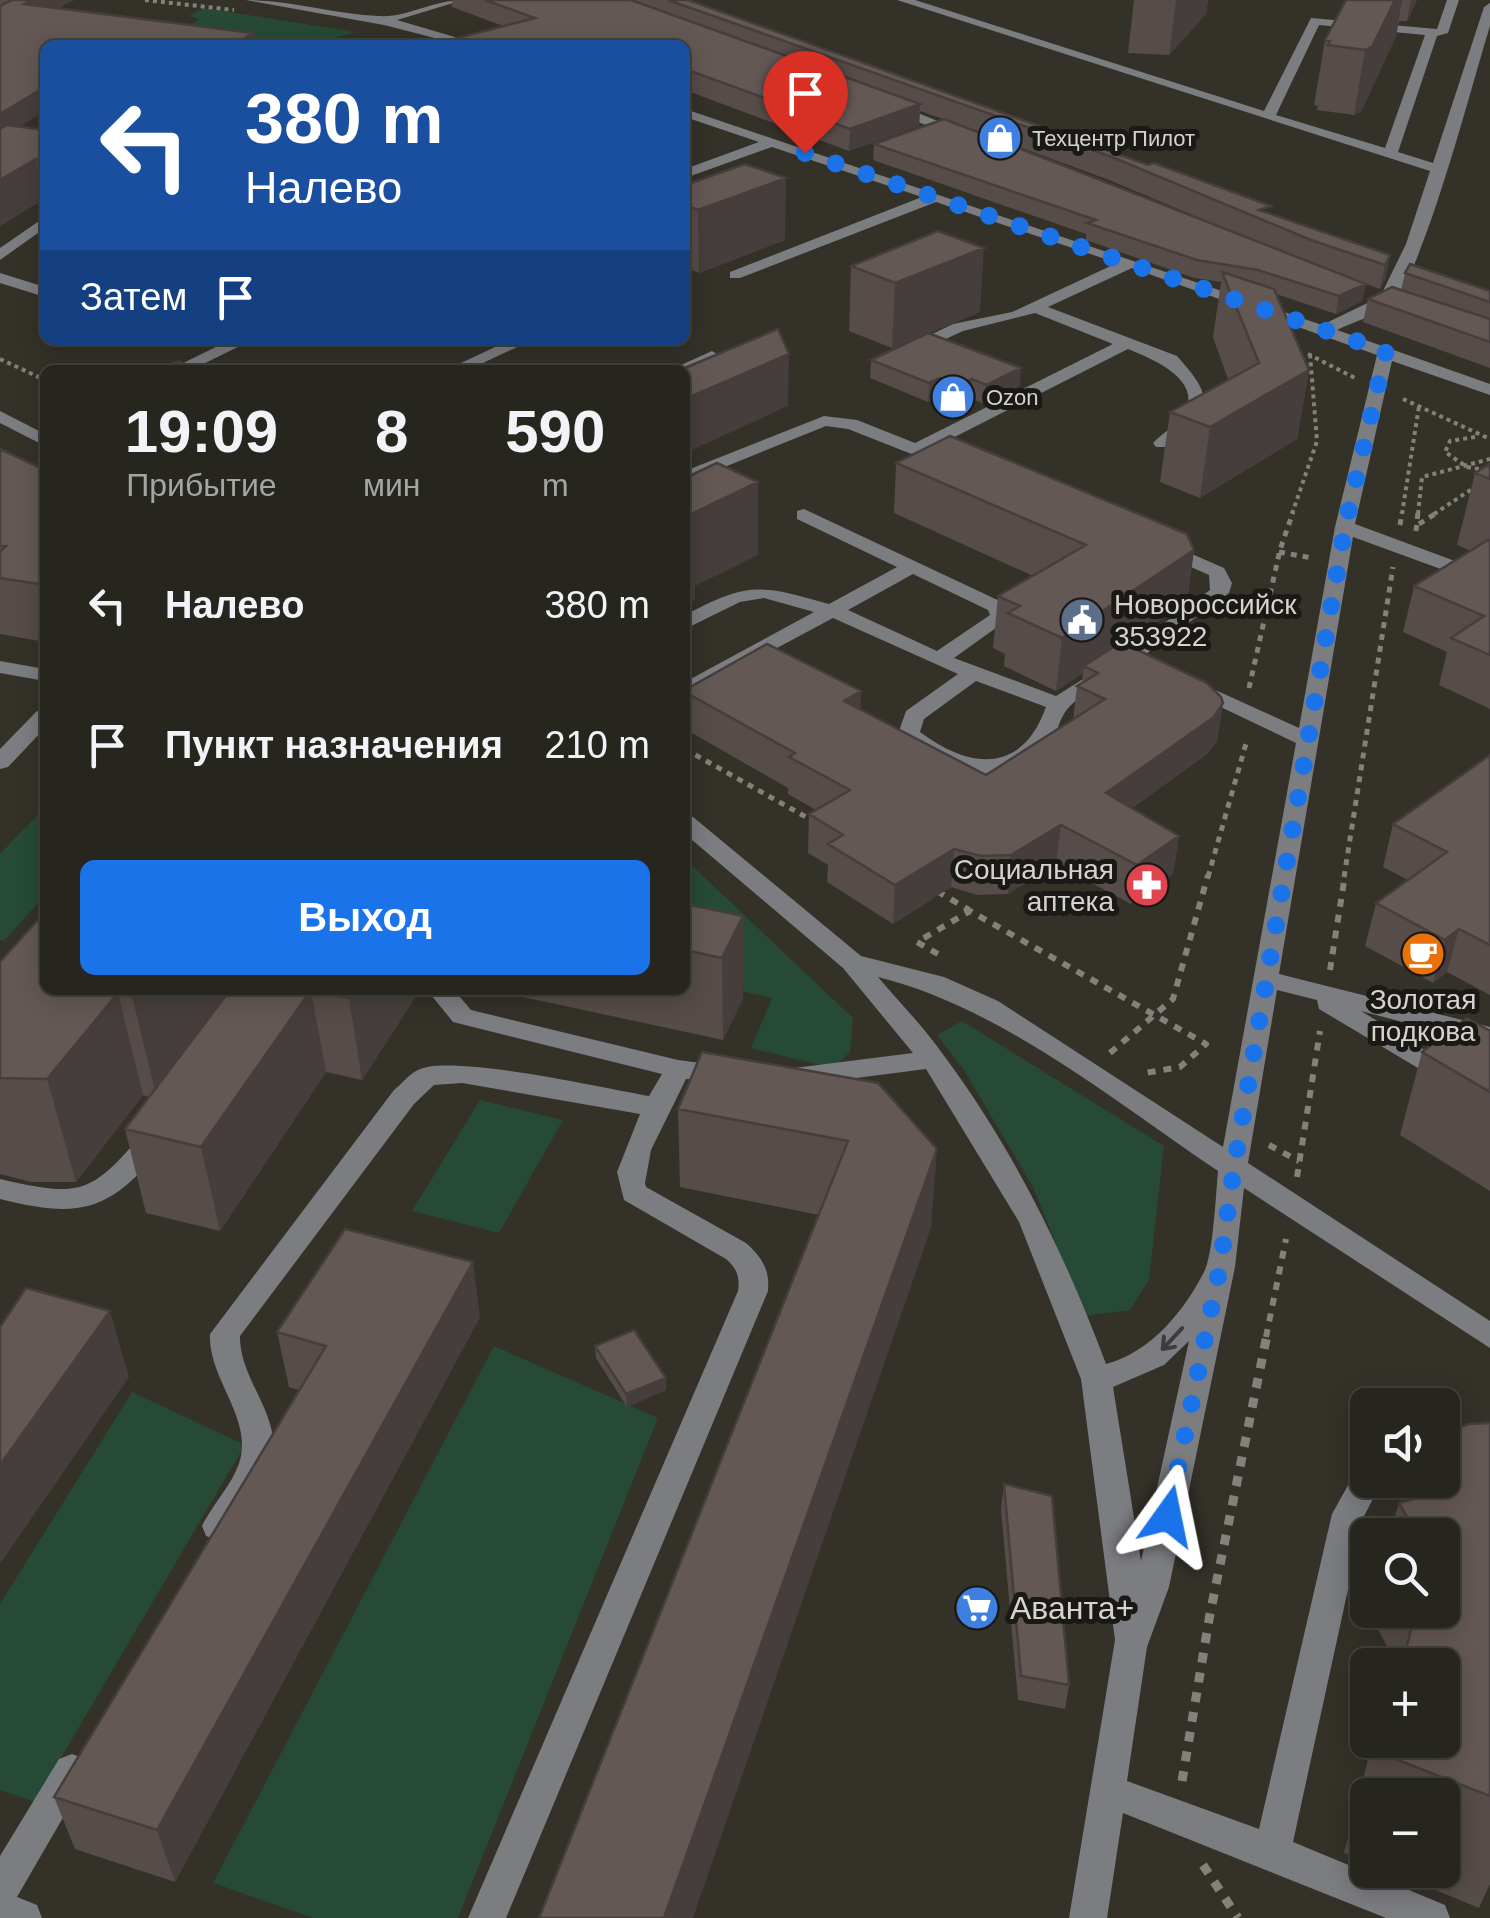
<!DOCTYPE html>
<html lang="ru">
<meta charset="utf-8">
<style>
:root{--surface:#26251e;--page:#2e2d27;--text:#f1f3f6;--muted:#a4a5a4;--line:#42423c;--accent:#1a73e8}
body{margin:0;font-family:Helvetica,sans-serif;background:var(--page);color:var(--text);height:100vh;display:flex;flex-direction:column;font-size:38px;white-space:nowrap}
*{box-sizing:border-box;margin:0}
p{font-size:32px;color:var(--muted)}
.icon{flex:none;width:55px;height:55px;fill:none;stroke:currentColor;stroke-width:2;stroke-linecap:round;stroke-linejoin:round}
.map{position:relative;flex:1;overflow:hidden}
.panel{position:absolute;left:40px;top:365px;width:650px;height:630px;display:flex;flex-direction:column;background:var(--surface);border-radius:15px;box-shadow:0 5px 25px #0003,0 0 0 2px var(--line)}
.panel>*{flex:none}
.top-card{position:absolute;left:40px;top:40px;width:650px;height:305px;border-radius:15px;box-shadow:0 5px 25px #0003,0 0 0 2px var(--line);background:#1a4fa0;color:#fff;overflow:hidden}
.controls{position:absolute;left:1350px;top:1388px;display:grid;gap:20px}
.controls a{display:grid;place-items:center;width:110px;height:110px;border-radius:15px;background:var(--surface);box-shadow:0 5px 25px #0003,0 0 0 2px var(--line);font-size:50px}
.pin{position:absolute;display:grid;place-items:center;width:85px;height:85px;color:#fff;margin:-102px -42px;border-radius:50% 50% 50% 0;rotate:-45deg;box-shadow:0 0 10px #0007}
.pin .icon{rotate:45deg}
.me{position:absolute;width:110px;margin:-55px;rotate:12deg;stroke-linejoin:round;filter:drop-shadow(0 0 8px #0008)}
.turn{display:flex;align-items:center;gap:35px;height:210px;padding:0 40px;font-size:45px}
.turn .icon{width:130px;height:130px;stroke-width:2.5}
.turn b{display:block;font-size:70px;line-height:85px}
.then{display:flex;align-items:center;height:95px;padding:0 40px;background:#0003;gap:20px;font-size:38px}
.eta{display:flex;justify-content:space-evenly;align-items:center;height:170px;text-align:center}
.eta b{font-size:60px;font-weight:600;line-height:70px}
.button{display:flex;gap:20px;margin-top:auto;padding:20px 40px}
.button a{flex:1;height:115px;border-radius:15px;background:var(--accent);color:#fff;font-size:40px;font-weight:600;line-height:115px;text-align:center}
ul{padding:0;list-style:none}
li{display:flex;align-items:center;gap:30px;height:140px;padding:0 40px}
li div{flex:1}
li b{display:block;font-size:38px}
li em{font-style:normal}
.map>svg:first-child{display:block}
</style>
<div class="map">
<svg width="1490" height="1918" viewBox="0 0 1490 1918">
<rect width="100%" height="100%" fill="#333128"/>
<!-- green -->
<path fill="#264a36" d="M203 8 356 32 310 45H255L174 34 200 19 189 16Z
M43 809 45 895 4 941 0 940V854Z
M685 859 853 1018 850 1052 833 1068 751 1048 772 998 685 979Z
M962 1021 1164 1146 1149 1280 1130 1310 1085 1316 1033 1187 964 1070 937 1035Z
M480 1100 563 1120 499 1233 412 1211Z
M494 1346 658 1418 458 1918H313L213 1883Z
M132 1392 245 1445 35 1802 0 1790V1604Z"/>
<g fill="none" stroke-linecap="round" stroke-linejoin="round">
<!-- path-far3 -->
<path stroke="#83817a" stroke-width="4" stroke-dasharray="4 4" stroke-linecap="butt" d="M145 0 234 10
M1308 354 1355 378
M0 359 45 380
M1403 399 1490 439
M1475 437 1450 441 1445 452 1467 467 1490 471
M1292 514 1317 441 1310 355
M1402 514 1419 406
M1418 514 1422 477 1490 459
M1434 514 1475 487"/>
<!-- path-far2 -->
<path stroke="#83817a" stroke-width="5" stroke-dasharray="6 6" stroke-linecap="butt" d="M1419 524 1438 512
M1400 525 1402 512
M1416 531 1418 512
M1279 552 1312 558
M1243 603 1265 612
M1249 688 1280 550 1293 512
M685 749 813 821
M1208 877 1247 740
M1344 877 1393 567"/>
<!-- path-far1 -->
<path stroke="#83817a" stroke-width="6" stroke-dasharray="8 8" stroke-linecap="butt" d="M937 891 969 910
M938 954 917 942 970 911 1206 1044 1180 1067 1145 1073
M1330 970 1345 875
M1110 1053 1173 999 1208 875
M1269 1145 1299 1161
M1297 1177 1320 1031
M1266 1337 1286 1239"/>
<!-- path -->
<path stroke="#83817a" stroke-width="9" stroke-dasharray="10 10" stroke-linecap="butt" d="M1182 1781 1210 1614 1267 1335
M1203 1865 1238 1918"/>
<!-- minor -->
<path fill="#7b7d81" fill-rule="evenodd" d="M246 0C291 0 334 14 379 16 406 18 434 0 463 0L397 20 482 45H462L384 25Z
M897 0H915L1264 111 1311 18 1437 29 1447 0H1459L1448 33 1437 36 1398 152 1433 163 1484 7 1490 3V26C1474 77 1423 275 1392 303 1379 315 1353 322 1337 330L1490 384V395L1392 361 1355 524 1490 574V587L1353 537 1279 974 1490 1027V1045L1361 1011 1490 1090V1111L1319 1009 1317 1000 1277 990 1248 1163 1490 1321V1348L1244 1188 1235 1267 1169 1587 1147 1647 1127 1781 1259 1829 1332 1514 1357 1469 1368 1465V1480H1383L1364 1516 1293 1842 1445 1905 1450 1918H1386L1123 1813 1107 1918H1069L1115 1640 1081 1379 1019 1222 926 1069 794 1086 785 1083 781 1077 785 1071 794 1068 913 1053 843 968 685 834V815L693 817 861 956 944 977 998 1001 1223 1147 1296 743 1181 688 1184 683H1200L1299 728 1335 527 1377 355 1132 268 1048 307 1177 356C1190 371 1204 385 1205 405L1192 427 1168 447H1156L1153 443C1162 433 1176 426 1183 415 1206 380 1150 358 1128 349L931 449 954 458V466H942L848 429 826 426 685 483V471L824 416 857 420 915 443 1113 344 1035 313 963 331 913 354 899 350 953 324 1012 312 1117 263 936 202 740 278H730V272L922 197 772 147 685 178V169L759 142 685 117V109L1322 325 1380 297 1406 244 1430 171ZM1319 25 1425 35 1385 148 1276 115ZM878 977C1002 1008 1113 1101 1218 1171 1216 1193 1213 1256 1204 1272 1184 1311 1151 1352 1106 1364 1065 1254 1013 1148 942 1053 923 1026 899 1002 878 977ZM1189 1341 1141 1561 1113 1387 1164 1365Z
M883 103H893L970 134 958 137 883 109Z
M45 217V228L0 260V248Z
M0 273 45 287V297L0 283Z
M230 340H252L191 370H169Z
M510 340H532L468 370H446Z
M712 351 720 356 718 360 685 373V370H670Z
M0 411 45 434V446L0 423Z
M804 509 1004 603 1010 616 1007 620 954 658 1056 696 1096 671 1103 669 1114 675C1102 689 1082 693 1070 706 1057 719 1058 739 1043 752 1001 789 932 775 898 734L906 711 958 674 833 618 685 697V682L814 612 764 598 740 602 685 629V615C750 581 760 585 829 604L897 567 797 519V511ZM913 574 988 610 990 615 937 651 848 610ZM976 681 1046 707C1022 774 971 770 920 732L924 719Z
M1162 541 1224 568 1232 583 1229 593 1135 662H1121L1118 658 1121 654 1210 590 1209 575 1155 551 1152 547Z
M0 661 45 669V681L0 673Z
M45 710V728L8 767 0 769V749L37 711Z
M427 990H454L471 1010 678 1060 738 1068 742 1074 738 1080 686 1079 651 1150 645 1183 646 1187 746 1243C762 1257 770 1270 768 1291L506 1918H468L738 1291C740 1276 737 1269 726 1259L624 1200 617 1172 640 1114 462 1083 434 1085 414 1104 240 1336C239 1379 282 1416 272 1459 266 1487 244 1511 230 1536L218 1540 206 1536 202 1526C213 1503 236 1481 241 1456 249 1414 208 1377 210 1334L394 1090C402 1084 409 1074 418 1070 449 1053 608 1089 649 1096L662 1074 453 1022Z
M153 1130 163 1133 167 1140 163 1147C109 1212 81 1219 0 1199V1179C79 1197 90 1196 143 1133Z
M72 1754 85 1759 90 1771 17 1897 37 1905 42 1918H0V1856L59 1759Z"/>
</g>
<!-- wall -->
<path fill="#564c49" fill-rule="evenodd" d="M0 0H74L58 8 253 33 255 45H45L20 127 45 130V198L0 226Z
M452 0H688L1270 214 1390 255 1385 279 1380 289 1366 284 1362 301 1336 314 1276 294 1309 370 1297 439 1200 498 1160 482 1170 412 1228 379 1213 337 1221 282 1194 278 1086 240V234L873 160 874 144 943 119 920 111 919 126 849 151 685 90V45L503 26 452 7ZM962 126 1109 180 1233 232Z
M1134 0H1208L1206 14 1169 55 1128 53Z
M1346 0H1417L1407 21H1399L1396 36 1361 112 1354 115 1317 110 1318 106 1314 105 1325 40Z
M685 185 785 240 699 273 685 267Z
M851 266 980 312 929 333 1020 386 985 404 970 398 958 404 938 396 928 402 870 378 871 360 923 335 892 348 849 331Z
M1405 273 1490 291V368L1363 322 1368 299 1401 291Z
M0 449 45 470V642L0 634Z
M896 463 1194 550 1187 602 1125 644 1223 703 1217 741 1207 754 1132 808 1179 836 1173 874 1131 904 1056 864 1008 894 977 895 951 887 893 924 827 882 828 865 808 853 809 814 816 810 788 794V788L685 729V690L861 691 860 709 986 775 1073 720 1077 686 1082 683 1083 673 1056 691 1004 666 1005 654 993 648 998 596 1033 576 894 513Z
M1490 464V709L1439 685 1447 652 1403 632 1414 586 1471 551 1457 545 1475 473Z
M1490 755V995L1447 972 1433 983 1365 946 1376 903 1408 880 1383 867 1393 824Z
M685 904 743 916V998L723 1040 491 990H685Z
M0 962 45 990H223L225 997 230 990H420L362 1080 326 1072 220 1231 146 1213 125 1129 149 1097 143 1095 76 1182H31L0 1174Z
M1490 1031V1191L1400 1135 1422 1052Z
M878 1083 931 1228 819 1215 680 1187 678 1109Z
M480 1317 175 1882 75 1849 54 1797 299 1390 289 1387 277 1332Z
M595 1346 666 1378V1390L627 1407 596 1358Z
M1490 1423V1884L1479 1908 1387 1870H1442V1795H1368V1862L1344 1853 1373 1740H1442V1665H1392L1393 1658 1368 1610H1442V1535H1389L1399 1503 1403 1502 1409 1482 1442 1480Z
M1004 1484 1069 1685 1065 1709 1018 1700 1001 1509Z"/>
<!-- shaded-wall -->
<path fill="#463e3c" d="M32 0H74L28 24 24 4Z
M1176 0H1208L1206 14 1169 55Z
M1395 0H1402L1396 36 1361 112 1354 115 1365 50Z
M1411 0H1417L1407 21Z
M253 33 255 45H233Z
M45 87V111L0 139V114Z
M920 104 919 126 849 151 850 129Z
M36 159 44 198 0 226V180Z
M786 178 785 240 699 273 698 210Z
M984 248 980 312 892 348 895 283Z
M1390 255 1385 279 1380 289 1385 265Z
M1366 284 1362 301 1336 314 1339 296Z
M789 354 788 406 685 453V399Z
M1021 368 1020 386 985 404 986 385Z
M1309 370 1297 439 1200 498 1210 427Z
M940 378 938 396 928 402 929 383Z
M972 379 970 398 958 404 959 385Z
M758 482V555L695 586V600L685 605V517Z
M1194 550 1187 602 1089 668 1084 666 1083 673 1056 691 1062 638Z
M861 691 860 728 844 701Z
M1223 703 1217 741 1207 754 1101 831 1106 793Z
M1061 825 1056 864 1008 894 1011 855Z
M1179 836 1173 874 1131 904 1137 865Z
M954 849 951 887 893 924 895 885Z
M743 916V998L723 1040 722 958Z
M1459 929 1447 972 1433 983 1445 940Z
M137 990H223L227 1007 157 1099 132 996Z
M311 990 326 1072 220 1231 201 1147Z
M354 990H420L362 1080 349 998Z
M118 993 143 1095 76 1182 47 1079Z
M937 1149 931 1228 693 1918H664Z
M473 1262 480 1317 175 1882 157 1830Z
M110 1311 129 1377 0 1564V1465Z
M666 1378V1390L627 1407 626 1394Z"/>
<!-- building -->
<path fill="#645855" stroke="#463e3c" stroke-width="2.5" d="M12 0H32L24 4 253 33 233 45H45V87L0 114V6Z
M485 0H631L920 104 850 129 685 69V45H431L535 18Z
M668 0H688L1148 165 1154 163 1271 206 1259 210 1390 255 1385 265 1311 240 1112 157Z
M1346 0H1395L1372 47 1365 50 1328 45 1330 41 1325 40Z
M944 119 1366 284 1339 296 1258 270 1197 260 1087 223 1096 220 874 144Z
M7 125 45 130V160L36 159 0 180V129Z
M745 164 786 178 698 210 685 205V185Z
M938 231 984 248 895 283 851 266Z
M1410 264 1490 291V302L1405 273Z
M1222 272 1274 289 1309 370 1210 427 1170 412 1259 363Z
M1392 287 1490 319V342L1368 299Z
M778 329 789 354 685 399V370H680Z
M928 333 1021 368 986 385 972 379 959 385 940 378 929 383 871 360Z
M179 361 196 370H154Z
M950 436 1187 534 1194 550 1062 638 1008 613 1020 606 998 596 1086 545 896 463Z
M0 449 45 470V585L0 578V552L6 546H0Z
M717 463 758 482 685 517V478Z
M1490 464V479L1475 473Z
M1488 540 1490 541V655L1451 638 1484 616 1414 586Z
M685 547 694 551 685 556Z
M1121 642 1207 683 1221 697 1223 703 1214 717 1106 793 1179 836 1137 865 1061 825 1011 855 981 856 954 849 895 885 828 844 843 835 809 814 850 790 789 757 795 753 685 692V690L767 644 861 691 844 701 986 775 1105 699 1077 686 1098 673 1084 666Z
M1490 755V945L1459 929 1445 940 1376 903 1447 852 1393 824Z
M685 904 743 916 722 958 685 950Z
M45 912V990H137L132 996 118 993 47 1079 0 1078V962Z
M230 990H354L349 998 311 990 201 1147 125 1129Z
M1467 1018 1490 1031V1092L1422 1052Z
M702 1052 878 1083 937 1149 664 1918H539L848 1141 678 1109Z
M345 1229 473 1262 157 1830 54 1797 326 1346 277 1332Z
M26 1288 110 1311 0 1465V1327Z
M634 1330 666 1378 626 1394 595 1346Z
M1490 1423V1796L1380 1753 1383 1740H1442V1665H1402L1416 1610H1442V1535H1417L1399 1503 1420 1497 1409 1482 1415 1480H1442V1435L1468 1424Z
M1004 1484 1052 1496 1069 1685 1021 1676Z"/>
<!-- one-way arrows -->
<defs><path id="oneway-shaft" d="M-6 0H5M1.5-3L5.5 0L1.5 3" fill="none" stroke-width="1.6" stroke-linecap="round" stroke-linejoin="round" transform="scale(2.5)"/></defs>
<use stroke="#3c3c3b" href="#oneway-shaft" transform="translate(1172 1339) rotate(133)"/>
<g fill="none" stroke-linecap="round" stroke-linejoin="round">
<!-- route -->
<path stroke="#1a73e8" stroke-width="18" stroke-dasharray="0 32.4" d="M805 153 1386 351 1345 527 1234 1167 1220 1267 1168 1516"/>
</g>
<!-- icons -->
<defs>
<symbol id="shop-disc" viewBox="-11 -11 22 22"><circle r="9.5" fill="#3f7fe0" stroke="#1a1915"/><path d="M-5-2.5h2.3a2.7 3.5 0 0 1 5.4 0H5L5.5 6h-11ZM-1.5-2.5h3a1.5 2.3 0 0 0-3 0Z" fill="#fff"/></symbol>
<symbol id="civic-disc" viewBox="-11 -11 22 22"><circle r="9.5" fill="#5c6f8a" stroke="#1a1915"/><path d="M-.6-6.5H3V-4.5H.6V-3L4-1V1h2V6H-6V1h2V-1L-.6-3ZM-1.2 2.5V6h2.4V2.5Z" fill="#fff"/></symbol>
<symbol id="pharmacy-disc" viewBox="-11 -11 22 22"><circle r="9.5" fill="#e0444e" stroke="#1a1915"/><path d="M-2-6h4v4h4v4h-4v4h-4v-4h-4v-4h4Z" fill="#fff"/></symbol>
<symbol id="cafe-disc" viewBox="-11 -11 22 22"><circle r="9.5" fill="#e8710a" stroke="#1a1915"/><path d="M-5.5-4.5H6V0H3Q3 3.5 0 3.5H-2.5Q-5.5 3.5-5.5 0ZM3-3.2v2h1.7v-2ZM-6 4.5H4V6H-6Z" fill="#fff"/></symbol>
<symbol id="supermarket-disc" viewBox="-11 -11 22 22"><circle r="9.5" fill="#3f7fe0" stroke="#1a1915"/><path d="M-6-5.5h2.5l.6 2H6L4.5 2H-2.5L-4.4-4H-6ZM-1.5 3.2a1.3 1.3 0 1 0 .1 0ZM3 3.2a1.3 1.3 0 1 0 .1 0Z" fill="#fff"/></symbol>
</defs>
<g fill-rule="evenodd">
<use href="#shop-disc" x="975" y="113" width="50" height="50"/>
<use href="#shop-disc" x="928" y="372" width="50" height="50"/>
<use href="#civic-disc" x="1057" y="595" width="50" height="50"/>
<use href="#pharmacy-disc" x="1122" y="860" width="50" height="50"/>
<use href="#cafe-disc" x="1398" y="929" width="50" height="50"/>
<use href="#supermarket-disc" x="952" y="1583" width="50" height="50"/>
</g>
<g text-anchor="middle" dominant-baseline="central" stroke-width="10" stroke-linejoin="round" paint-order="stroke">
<!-- far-poi labels -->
<g font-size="22" fill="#d5d3ce" stroke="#1a1915" text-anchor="start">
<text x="1032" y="138">Техцентр Пилот</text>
<text x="986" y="397">Ozon</text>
</g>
<!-- poi labels -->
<g font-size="28" fill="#d5d3ce" stroke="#1a1915" text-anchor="start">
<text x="1114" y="604">Новороссийск<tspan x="1114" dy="32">353922</tspan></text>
<text x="1114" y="869" text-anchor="end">Социальная<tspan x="1114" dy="32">аптека</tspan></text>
<text x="1423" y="999" text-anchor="middle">Золотая<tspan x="1423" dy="32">подкова</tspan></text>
</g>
<!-- near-poi labels -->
<g font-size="32" fill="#d5d3ce" stroke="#1a1915" text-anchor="start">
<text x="1010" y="1608">Аванта+</text>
</g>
</g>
</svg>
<div class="controls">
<a><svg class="icon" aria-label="sound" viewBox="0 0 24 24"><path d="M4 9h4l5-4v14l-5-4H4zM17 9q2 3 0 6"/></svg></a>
<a><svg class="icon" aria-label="search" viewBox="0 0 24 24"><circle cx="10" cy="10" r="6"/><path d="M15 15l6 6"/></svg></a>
<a>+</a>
<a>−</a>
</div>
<div class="pin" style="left:805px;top:153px;background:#d93025"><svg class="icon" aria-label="arrive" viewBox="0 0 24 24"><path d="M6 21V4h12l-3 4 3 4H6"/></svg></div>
<svg class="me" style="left:1168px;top:1516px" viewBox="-20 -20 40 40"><path d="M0-17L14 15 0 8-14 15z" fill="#1a73e8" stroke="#fff" stroke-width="4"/></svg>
<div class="top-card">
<div class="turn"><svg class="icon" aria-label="left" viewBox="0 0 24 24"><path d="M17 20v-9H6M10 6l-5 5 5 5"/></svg><div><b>380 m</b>Налево</div></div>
<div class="then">Затем<svg class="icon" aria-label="arrive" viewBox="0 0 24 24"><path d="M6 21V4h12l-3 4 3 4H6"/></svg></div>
</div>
<section class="panel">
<div class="eta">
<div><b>19:09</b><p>Прибытие</p></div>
<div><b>8</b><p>мин</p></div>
<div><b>590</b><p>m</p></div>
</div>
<ul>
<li><svg class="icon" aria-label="left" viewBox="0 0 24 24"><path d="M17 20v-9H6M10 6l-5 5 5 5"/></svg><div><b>Налево</b></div><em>380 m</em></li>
<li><svg class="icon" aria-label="arrive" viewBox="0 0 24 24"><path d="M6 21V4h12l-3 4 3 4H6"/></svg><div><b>Пункт назначения</b></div><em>210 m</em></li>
</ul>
<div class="button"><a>Выход</a></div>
</section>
</div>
